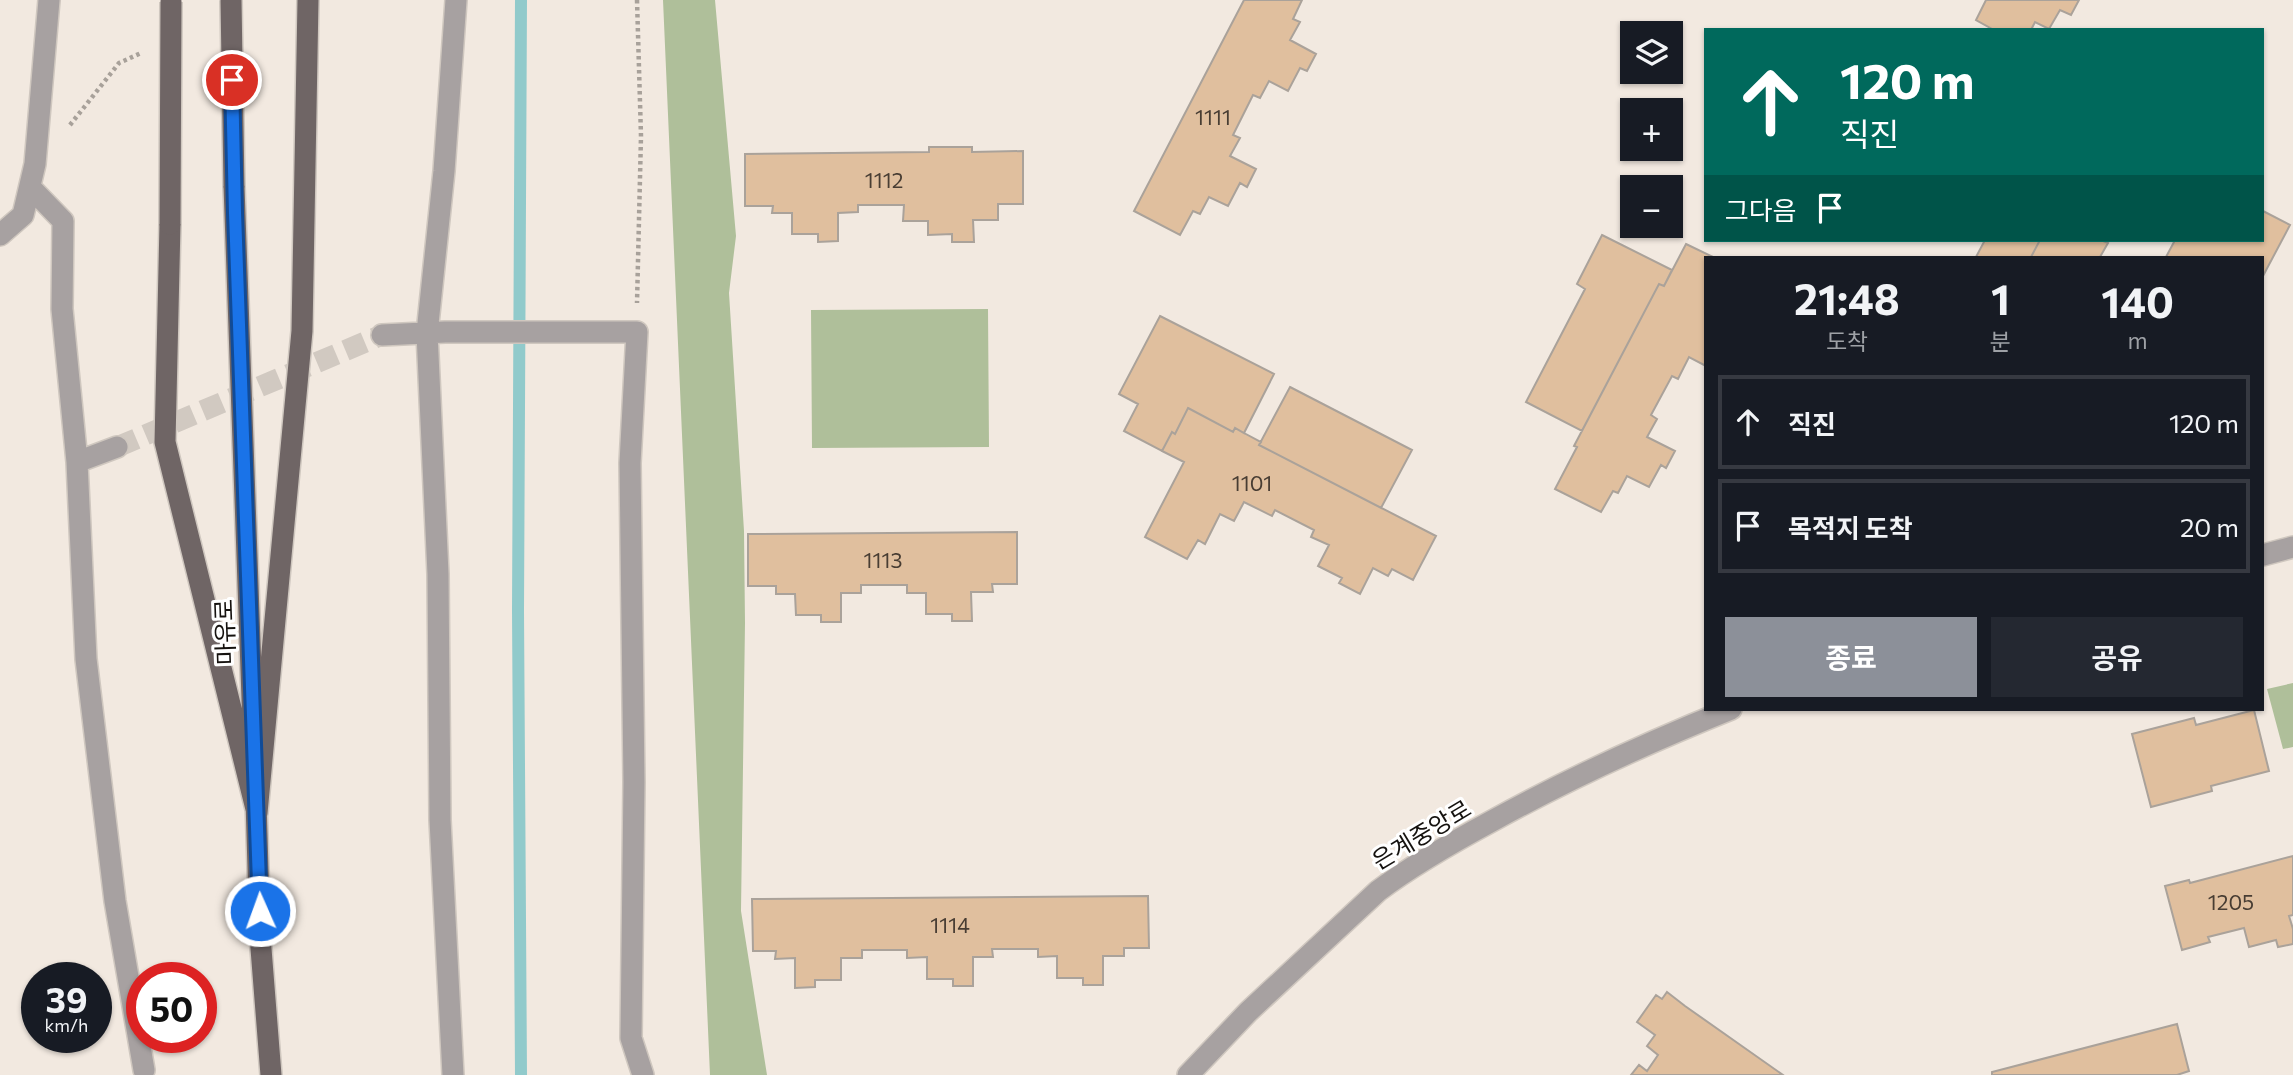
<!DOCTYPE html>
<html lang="ko">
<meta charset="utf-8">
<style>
:root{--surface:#171b24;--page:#242831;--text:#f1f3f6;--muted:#9ea1a6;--line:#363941;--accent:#8c9099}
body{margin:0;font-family:Commissioner,"Noto Sans KR",sans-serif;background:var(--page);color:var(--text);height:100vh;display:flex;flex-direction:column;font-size:26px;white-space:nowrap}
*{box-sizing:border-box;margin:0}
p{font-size:23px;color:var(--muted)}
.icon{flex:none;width:38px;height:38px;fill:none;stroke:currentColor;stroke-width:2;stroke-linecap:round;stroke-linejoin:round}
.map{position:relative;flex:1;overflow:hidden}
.panel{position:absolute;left:1704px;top:256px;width:560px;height:455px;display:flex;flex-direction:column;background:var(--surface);border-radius:0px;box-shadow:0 2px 5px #0004}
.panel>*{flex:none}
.banner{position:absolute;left:1704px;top:28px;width:560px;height:214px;border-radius:0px;box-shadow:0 2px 5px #0004;background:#00695c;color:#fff;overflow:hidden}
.controls{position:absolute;left:1620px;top:21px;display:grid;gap:14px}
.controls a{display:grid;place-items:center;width:63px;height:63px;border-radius:0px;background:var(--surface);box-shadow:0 2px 5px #0004;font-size:35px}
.speed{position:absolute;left:21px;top:962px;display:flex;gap:14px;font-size:35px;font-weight:700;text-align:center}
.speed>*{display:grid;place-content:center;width:91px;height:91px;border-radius:50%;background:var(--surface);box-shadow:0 2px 5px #0004;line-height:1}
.speed small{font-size:18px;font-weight:400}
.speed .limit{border:10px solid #d22;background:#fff;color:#111}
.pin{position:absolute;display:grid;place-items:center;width:60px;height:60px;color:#fff;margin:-30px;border:4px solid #fff;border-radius:50%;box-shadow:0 2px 7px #0007}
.me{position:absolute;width:77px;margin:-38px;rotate:358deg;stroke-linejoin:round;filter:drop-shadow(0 0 5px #0008)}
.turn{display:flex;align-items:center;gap:24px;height:147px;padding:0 21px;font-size:32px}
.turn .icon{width:91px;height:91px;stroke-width:2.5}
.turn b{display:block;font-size:49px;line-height:60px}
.then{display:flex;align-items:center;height:66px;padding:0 21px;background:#0003;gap:14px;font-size:26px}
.eta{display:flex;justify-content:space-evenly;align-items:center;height:119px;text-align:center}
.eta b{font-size:42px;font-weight:700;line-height:49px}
.button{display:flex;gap:14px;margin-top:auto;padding:14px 21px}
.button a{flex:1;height:80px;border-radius:0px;background:var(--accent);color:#fff;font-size:28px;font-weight:700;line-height:80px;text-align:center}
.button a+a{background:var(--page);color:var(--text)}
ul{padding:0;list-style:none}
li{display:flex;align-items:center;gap:21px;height:94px;margin:0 14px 10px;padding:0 7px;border:4px solid var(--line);border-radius:0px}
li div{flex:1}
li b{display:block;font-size:26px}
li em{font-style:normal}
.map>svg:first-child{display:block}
</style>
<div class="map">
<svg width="2293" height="1075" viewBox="0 0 2293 1075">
<rect width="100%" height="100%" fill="#f2e9e0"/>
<!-- green -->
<path fill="#afbf9a" d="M663 0H715L736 236 729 293 744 531 745 623 741 911 767 1075H710Z
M988 309 989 447 812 448 811 310Z
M2293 683V747L2283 749 2267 689Z"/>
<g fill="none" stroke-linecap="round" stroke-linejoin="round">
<!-- stream -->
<path stroke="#91cacb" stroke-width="12" d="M521 1075 518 611 521 0"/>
</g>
<!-- building -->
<path fill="#e0bf9e" stroke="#aaa29a" stroke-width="2" d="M1244 0H1302L1293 19 1300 22 1290 40 1316 54 1307 71 1300 68 1288 91 1269 81 1260 98 1253 95 1233 135 1240 138 1230 156 1256 169 1247 187 1240 183 1228 206 1209 197 1200 214 1193 211 1180 235 1134 211Z
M1986 0H2079L2071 15 2060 10 2049 29 2035 22 2031 30H1994L1976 20Z
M929 147H972V152L1023 151V204H998V220H973L974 242H952V234L928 235V221H903L904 205H858V212L838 213V241L818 242V234H792V213H772L773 206H745V154L929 152Z
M2263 211 2290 225 2263 276V257H2166L2174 242 2171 240H2263Z
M1602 235 1672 270 1664 286 1659 284 1582 431 1526 402 1585 289 1577 284Z
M1985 240H2040L2031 257H1976Z
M2040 240H2101L2108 243 2100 257H2031Z
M1686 244 1713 257H1706V366L1689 357 1678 379 1672 376 1651 415 1657 419 1647 437 1675 451 1666 468 1661 465 1649 487 1627 476 1618 493 1613 491 1601 512 1555 489 1577 447 1574 446 1659 284 1664 286Z
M1160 316 1274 374 1244 433 1235 428 1233 432 1188 408 1175 434 1172 432 1162 451 1124 431 1138 404 1119 394Z
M1290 387 1412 450 1381 508 1259 445Z
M1188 408 1233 432 1235 428 1244 433 1261 442 1259 445 1436 536 1413 580 1392 569 1388 576 1373 568 1360 594 1339 583 1342 578 1318 566 1329 545 1311 537 1314 530 1275 510 1272 516 1244 502 1234 521 1220 514 1205 544 1198 540 1187 559 1145 537 1184 462 1162 451 1172 432 1175 434Z
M1017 532V584H992L993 592H971L972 621H952V614H926V593H907V585H861V593H841V622H821V615H796L795 594H776V586H748V534Z
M2254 710 2269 771 2211 786 2212 791 2151 807 2132 734 2194 718 2196 725Z
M2293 856V915L2289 916 2293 929V944L2278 947 2276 940 2249 947 2244 928 2208 937 2210 942 2182 950 2165 886 2189 880 2190 883Z
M1148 896 1149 948H1124V956H1103V985H1083V978H1057V956L1038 957V949H992L993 957H973V986H953V979H927V957L907 958V950H862V958H841V980H815V987L795 988V958L775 959 776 951H753L752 899Z
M1667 992 1685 1006 1783 1075H1631L1639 1065 1647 1071 1658 1055 1647 1046 1655 1035 1637 1022 1656 995 1662 999Z
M2177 1024 2189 1071 2177 1075H1992V1072Z"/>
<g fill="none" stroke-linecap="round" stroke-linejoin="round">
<!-- minor-tunnel -->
<path stroke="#d1c9c1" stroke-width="21" stroke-dasharray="21 10" stroke-linecap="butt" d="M117 447 382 335"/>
<defs>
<path id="minor" d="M30 187 63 221 62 309 77 462 86 659 115 901 144 1070
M0 235 23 215 35 164 49 0
M382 335 445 332H637L630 463 634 782 631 1038 643 1075
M77 462 117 447
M2263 555 2293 547
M453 1075 440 820 438 574 427 333 444 171 456 0
M1188 1075 1248 1012 1378 891C1414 864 1453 842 1492 821 1570 778 1649 742 1731 709"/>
<path id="major" d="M234 186 253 727
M170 224 165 442 257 813 302 331 308 0
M256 801 260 936 271 1075"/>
</defs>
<!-- minor casing -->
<use href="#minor" stroke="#cfc7bf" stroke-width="24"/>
<!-- major casing -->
<use href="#major" stroke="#cfc7bf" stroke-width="24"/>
<!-- path -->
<path stroke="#a8a19a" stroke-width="4.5" stroke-dasharray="3.5 3.5" stroke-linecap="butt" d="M637 0 641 136 637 303
M70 125 119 63 141 53"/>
<!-- minor -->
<use href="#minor" stroke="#a7a1a1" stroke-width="21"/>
<!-- major -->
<use href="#major" stroke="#6f6565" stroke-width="21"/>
<defs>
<path id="major-bridge" d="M231 0 234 186
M170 224 171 2"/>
</defs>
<!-- major-bridge casing -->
<use href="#major-bridge" stroke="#cfc7bf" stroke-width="24" stroke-linecap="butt"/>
<!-- major-bridge -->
<use href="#major-bridge" stroke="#6f6565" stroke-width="21"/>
</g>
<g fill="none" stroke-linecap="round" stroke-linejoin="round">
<defs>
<path id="route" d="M232 80 235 213 260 911"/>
</defs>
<!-- route casing -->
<use href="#route" stroke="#114b97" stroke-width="18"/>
<!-- route -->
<use href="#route" stroke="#1a73e8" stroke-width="12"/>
</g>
<g text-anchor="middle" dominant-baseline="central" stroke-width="6" stroke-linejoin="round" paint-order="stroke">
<!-- number labels -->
<g font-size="21" fill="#483d33">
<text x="1213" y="116">1111</text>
<text x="884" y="179">1112</text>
<text x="1252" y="482">1101</text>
<text x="883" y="559">1113</text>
<text x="2231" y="901">1205</text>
<text x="950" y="924">1114</text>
</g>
<!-- street labels -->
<g font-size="24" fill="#15120f" stroke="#fff">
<text transform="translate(224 632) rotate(-92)">마유로</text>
<text transform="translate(1421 834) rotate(-31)">은계중앙로</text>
</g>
</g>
</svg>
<div class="controls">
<a><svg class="icon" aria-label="layers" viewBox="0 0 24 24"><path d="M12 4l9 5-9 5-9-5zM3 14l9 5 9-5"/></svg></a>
<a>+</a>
<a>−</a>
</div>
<div class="speed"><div>39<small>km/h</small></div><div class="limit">50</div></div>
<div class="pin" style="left:232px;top:80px;background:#d93025"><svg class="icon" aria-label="arrive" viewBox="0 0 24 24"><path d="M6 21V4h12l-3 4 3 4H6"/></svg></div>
<svg class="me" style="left:260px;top:911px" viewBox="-20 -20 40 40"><circle r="17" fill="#1a73e8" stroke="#fff" stroke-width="3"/><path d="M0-11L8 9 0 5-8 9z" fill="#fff"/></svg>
<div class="banner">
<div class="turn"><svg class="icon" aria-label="ahead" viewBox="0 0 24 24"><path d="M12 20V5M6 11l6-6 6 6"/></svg><div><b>120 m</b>직진</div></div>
<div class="then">그다음<svg class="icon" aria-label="arrive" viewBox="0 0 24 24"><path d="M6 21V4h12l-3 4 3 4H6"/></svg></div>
</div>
<section class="panel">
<div class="eta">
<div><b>21:48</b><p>도착</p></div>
<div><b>1</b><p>분</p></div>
<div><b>140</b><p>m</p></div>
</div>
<ul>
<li><svg class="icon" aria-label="ahead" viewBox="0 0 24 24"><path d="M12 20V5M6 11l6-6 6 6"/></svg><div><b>직진</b></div><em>120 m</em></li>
<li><svg class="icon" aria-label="arrive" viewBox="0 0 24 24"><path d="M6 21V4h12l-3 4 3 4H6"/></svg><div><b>목적지 도착</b></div><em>20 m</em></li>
</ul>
<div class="button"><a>종료</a><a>공유</a></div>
</section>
</div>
